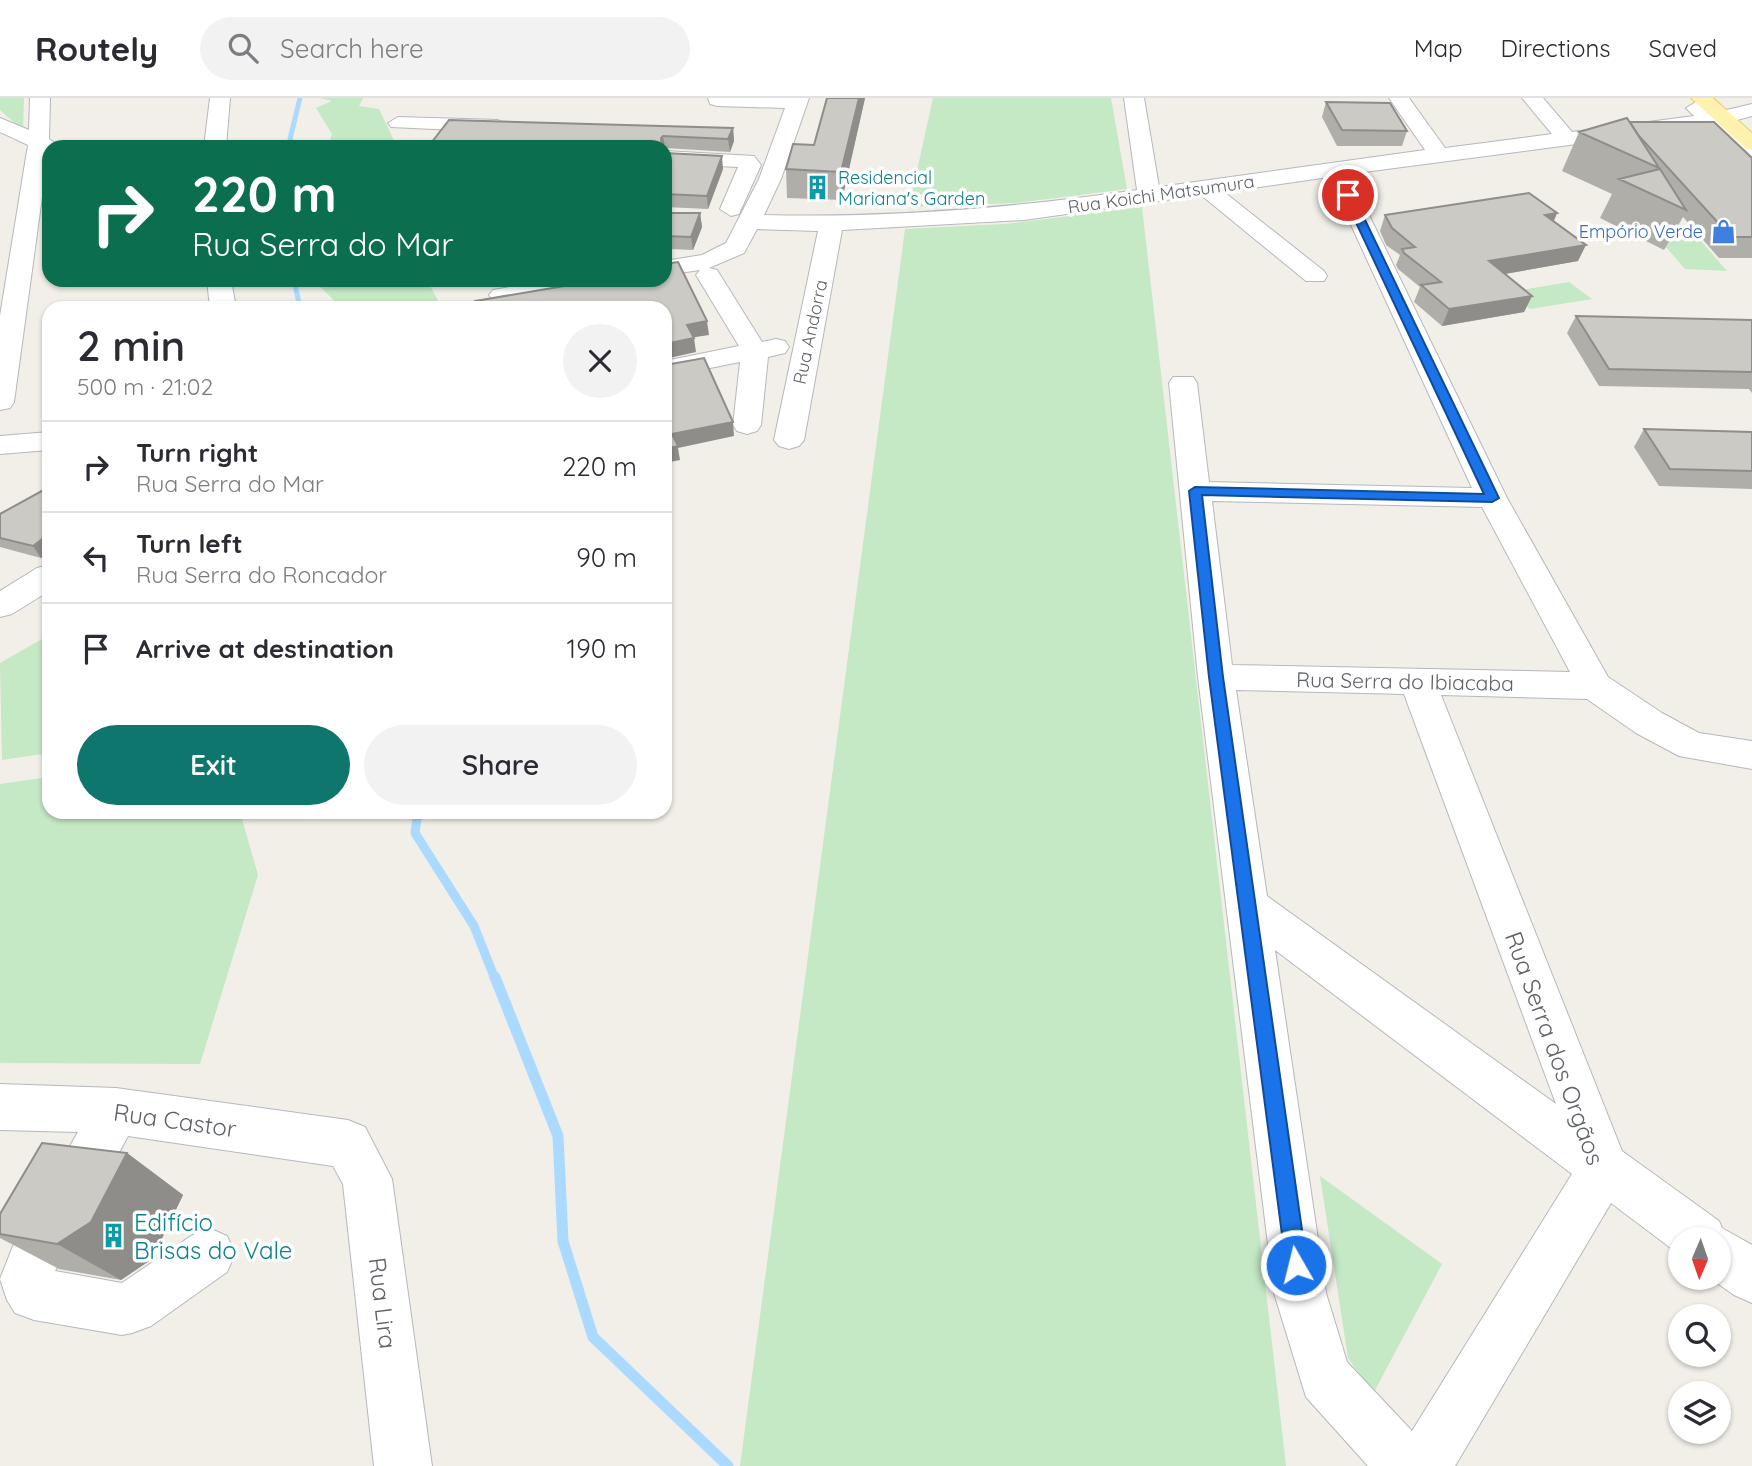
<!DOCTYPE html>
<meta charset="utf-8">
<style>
:root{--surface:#fff;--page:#f2f2f3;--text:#2b2b33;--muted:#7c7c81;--line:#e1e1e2;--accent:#0f766e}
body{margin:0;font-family:Quicksand,sans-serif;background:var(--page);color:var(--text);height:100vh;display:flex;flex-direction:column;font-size:26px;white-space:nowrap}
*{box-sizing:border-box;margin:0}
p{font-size:23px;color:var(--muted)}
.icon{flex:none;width:38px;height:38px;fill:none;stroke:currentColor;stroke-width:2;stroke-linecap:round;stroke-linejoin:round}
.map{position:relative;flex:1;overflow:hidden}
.sheet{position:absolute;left:42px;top:203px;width:630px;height:518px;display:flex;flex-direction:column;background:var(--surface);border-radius:21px;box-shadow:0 2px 5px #0004}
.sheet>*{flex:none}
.guide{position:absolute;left:42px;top:42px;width:630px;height:147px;border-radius:21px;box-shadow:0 2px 5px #0004;background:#0b6e4f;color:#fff;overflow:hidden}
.needle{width:46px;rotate:182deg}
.buttons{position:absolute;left:1668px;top:1129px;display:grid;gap:14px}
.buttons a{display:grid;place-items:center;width:63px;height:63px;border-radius:50%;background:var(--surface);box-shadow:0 2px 5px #0004;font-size:35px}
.pin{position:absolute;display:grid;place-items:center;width:60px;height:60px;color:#fff;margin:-30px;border:4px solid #fff;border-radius:50%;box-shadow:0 2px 7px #0007}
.me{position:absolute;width:77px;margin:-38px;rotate:352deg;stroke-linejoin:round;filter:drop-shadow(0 0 5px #0008)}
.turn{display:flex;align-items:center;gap:24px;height:147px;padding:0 35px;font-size:32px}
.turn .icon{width:91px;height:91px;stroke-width:2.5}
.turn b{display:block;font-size:49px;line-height:60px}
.round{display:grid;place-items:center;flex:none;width:74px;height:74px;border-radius:37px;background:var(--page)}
.summary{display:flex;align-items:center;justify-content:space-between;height:119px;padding:0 35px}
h1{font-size:42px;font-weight:600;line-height:52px}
.action{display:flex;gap:14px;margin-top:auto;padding:14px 35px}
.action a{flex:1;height:80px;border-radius:42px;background:var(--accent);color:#fff;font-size:28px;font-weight:600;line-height:80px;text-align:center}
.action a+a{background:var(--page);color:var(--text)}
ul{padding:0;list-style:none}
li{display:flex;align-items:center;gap:21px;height:91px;padding:0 35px;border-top:2px solid var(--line)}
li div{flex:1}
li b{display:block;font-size:26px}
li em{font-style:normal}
header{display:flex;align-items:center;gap:42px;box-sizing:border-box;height:98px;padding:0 35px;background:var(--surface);border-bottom:2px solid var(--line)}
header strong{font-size:33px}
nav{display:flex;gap:38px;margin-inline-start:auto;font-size:24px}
.search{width:490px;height:63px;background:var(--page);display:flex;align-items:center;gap:18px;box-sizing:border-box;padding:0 24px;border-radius:38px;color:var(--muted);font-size:26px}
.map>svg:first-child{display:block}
</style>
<header>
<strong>Routely</strong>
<div class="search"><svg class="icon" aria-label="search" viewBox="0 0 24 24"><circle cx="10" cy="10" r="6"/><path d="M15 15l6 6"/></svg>Search here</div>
<nav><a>Map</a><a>Directions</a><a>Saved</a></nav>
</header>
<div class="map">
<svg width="1752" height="1368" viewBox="0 0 1752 1368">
<rect width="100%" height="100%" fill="#f1efe8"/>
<!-- green -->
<path fill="#c5e8c5" d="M0 0H24L23 32 0 12Z
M320 0H363L359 8 379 11 397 49H328L332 36 316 10 332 3Z
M933 0H1111L1127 91 1016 105 909 109Z
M1142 109 1286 1368H740L905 131 1005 126Z
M1659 141 1700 142 1727 173 1685 171Z
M319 182H427L442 210H342L320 189Z
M1569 184 1592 201 1530 211 1508 194Z
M49 537V655L2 662 0 565Z
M49 679V714H240L258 777 200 966 0 965V686Z
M1320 1078 1442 1166 1373 1296 1348 1260Z"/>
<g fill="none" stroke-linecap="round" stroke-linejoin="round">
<!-- stream-far2 -->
<path stroke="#aadaff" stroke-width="5" d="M296 49 290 41 300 0
M294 182 300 210"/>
<!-- stream-far1 -->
<path stroke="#aadaff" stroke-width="9" d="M418 714 415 735 474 828 495 881"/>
<!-- stream -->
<path stroke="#aadaff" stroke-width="11" d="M495 879 558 1038 563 1143 593 1239 728 1368"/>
<defs>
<path id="minor" d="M30 0H50L49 41 60 49H49L48 55 14 304 10 310 0 312V218L28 47 0 34V20L29 32Z
M210 0H230L226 49H204Z
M708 0H809L781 81 764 117C889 120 1013 110 1137 92L1124 0H1144L1159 89 1425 52 1389 0H1409L1445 50 1552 36 1522 0H1543L1572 34 1694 18 1686 10 1696 4 1714 15 1752 6V18L1726 25 1752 47V64L1744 63 1706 29 1349 76 1507 400 1608 579 1662 615 1699 635 1752 643V671L1679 658 1636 635 1587 601 1441 597 1622 1053 1719 1123 1722 1130 1752 1147V1205L1734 1197 1710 1180H1718V1141H1680V1157L1611 1105 1455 1368H1368L1306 1299 1274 1195 1198 579 1169 285 1173 279H1193L1197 285 1209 384 1472 390 1329 79 1224 94 1324 173 1327 178 1324 183H1306L1201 97 1024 122 842 132 804 342 799 348 789 351 779 348 774 342 818 133 757 131 744 155 709 170 717 172 762 244 776 241 785 243 789 249 785 255 768 259 761 327 757 333 747 336 737 333 733 327 740 264 665 279V263L739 248 696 177 700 172 665 177V163L702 157 726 145 759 81 785 10 717 8 710 6ZM1212 403 1482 409 1570 574 1232 567ZM1236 592 1404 596 1556 1006 1267 798ZM1275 852 1572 1076 1412 1333 1347 1264 1326 1195Z
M398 19 498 22 508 28 498 34 391 29 388 25Z
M665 53 754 58 761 67 739 116 731 118 720 111 738 69 665 65Z
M207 182H231L236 210H210Z
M549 182H607L604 187 595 189 502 205 493 202 489 197 493 192Z
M49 334V352L0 356V338Z
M49 467V493L12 516 0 519V493L37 470Z
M0 986 116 990 348 1022 365 1029 392 1081 432 1368H374L343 1086 333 1068 128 1038 55 1173 122 1185 191 1138 209 1130 227 1138 235 1156 227 1174 151 1228 132 1235 122 1237 34 1222 15 1215 7 1202 0 1181 13 1148 78 1034 0 1032Z"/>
<path id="major" d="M1691 0H1713L1752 35V52L1745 50Z"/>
</defs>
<!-- minor casing -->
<use href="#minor" stroke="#b5b8bc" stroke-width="2"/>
<!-- major casing -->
<use href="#major" stroke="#f2c960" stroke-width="2"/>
<!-- minor -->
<use href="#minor" fill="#fff" fill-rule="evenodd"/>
<!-- major -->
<use href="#major" fill="#fff2af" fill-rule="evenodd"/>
</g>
<!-- wall -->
<path fill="#afaea9" d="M827 0H865L842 102 787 100 786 71 814 47Z
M1326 4 1407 33 1402 48H1337L1322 19Z
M1630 24 1752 60V160H1719L1683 119 1664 152 1600 120 1612 96 1562 73 1579 34Z
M733 30 734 43 730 54 665 50V49H428Z
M665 55 723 71 708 111 665 109Z
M665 115H700L702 129 693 152 670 151 671 159 665 161Z
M1557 115 1554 123 1578 163 1504 176 1532 198 1524 214 1442 228 1414 204 1420 189 1398 171 1396 167 1400 157 1386 147 1380 133 1385 117Z
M1576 218 1752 222V295L1749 291 1599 288 1567 235Z
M1644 331 1752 334V391L1659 388 1634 349Z
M49 389V454L41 460 0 449V416Z
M127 1055 183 1097 152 1161 121 1182 59 1171 0 1140V1116Z"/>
<!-- shaded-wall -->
<path fill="#8f8d8a" d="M859 0H865L842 102 841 74Z
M733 30 734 43 730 54 728 41Z
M663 38 665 49H662L661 40Z
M722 58 723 71 708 111 707 98Z
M700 115 702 129 693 152 691 139Z
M1557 115 1550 131 1545 117Z
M669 146 671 159 665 161V147Z
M1586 147 1578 163 1482 180 1489 163Z
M1532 198 1524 214 1442 228 1449 211Z
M707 223 709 237 689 240 687 227Z
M694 240 696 254 665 261V246Z
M733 324 734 338 678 350 680 362 665 365V351L672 336Z
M49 436V454L41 460 33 448Z
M127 1055 183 1097 152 1161 121 1182 57 1146Z"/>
<!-- building -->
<path fill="#cccac5" stroke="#8f8d8a" stroke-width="2" d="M827 0H859L841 74 786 71 793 46 814 47Z
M1326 4 1390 5 1407 33 1342 32Z
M1627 20 1659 70 1579 34Z
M449 22 733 30 728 41 663 38 661 40 662 49H428Z
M1630 24H1714L1752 60V139H1731L1639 38Z
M665 55 722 58 707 98 665 96Z
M1660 71 1686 112 1619 81Z
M1529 95 1557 115 1545 117 1586 147 1489 163 1532 198 1449 211 1421 187 1441 184 1404 155 1402 151 1415 149 1392 130 1385 117Z
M665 115H700L691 139 665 138Z
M665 138 669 146 665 147Z
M678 164 707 223 687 227 694 240 665 246V210H477L475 203 600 182H665V166Z
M1576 218 1752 222V274L1609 271Z
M704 260 733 324 672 336 678 348 665 351V267Z
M1644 331 1752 334V373L1670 371Z
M49 389V436L33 448 0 440V416Z
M42 1045 127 1055 91 1124 57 1146 0 1136V1116Z"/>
<!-- route -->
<path fill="#1a73e8" stroke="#114b97" stroke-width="2" d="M1348 94 1353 97 1499 400 1492 404 1202 397 1223 579 1307 1167 1304 1175 1296 1178 1289 1175 1286 1167 1209 579 1189 393 1195 389 1484 396 1343 97Z"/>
<!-- icons -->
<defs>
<symbol id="building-bare" viewBox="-9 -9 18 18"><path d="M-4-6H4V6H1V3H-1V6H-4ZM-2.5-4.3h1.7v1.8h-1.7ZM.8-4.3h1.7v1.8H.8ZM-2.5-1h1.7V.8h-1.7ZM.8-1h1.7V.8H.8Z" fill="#0f9aa8" stroke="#fff" stroke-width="2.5" paint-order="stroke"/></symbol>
<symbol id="shop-bare" viewBox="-9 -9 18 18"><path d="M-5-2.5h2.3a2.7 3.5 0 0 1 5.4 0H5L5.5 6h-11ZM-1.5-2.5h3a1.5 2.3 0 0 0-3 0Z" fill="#3f7fe0" stroke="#fff" stroke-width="2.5" paint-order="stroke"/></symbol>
</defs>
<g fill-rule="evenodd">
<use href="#building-bare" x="800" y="72" width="35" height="35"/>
<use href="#shop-bare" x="1706" y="116" width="35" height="35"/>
<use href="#building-bare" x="96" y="1120" width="35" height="35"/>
</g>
<g text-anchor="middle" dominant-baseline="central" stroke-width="7" stroke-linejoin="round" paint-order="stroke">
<!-- far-culture labels -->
<g font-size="18" fill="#0d838f" stroke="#fff" text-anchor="start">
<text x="838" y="79">Residencial<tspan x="838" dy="21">Mariana's Garden</tspan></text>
</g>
<!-- far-street labels -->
<g font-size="18" fill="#5f6368" stroke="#fff">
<text transform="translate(1161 96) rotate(-8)">Rua Koichi Matsumura</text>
<text transform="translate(810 234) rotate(-78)">Rua Andorra</text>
</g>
<!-- far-shop labels -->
<g font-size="18" fill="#366cbe" stroke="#fff" text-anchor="end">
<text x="1703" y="133">Empório Verde</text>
</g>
<!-- street labels -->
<g font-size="21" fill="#5f6368" stroke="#fff">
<text transform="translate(1405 583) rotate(1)">Rua Serra do Ibiacaba</text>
</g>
<!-- near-street labels -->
<g font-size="24" fill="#5f6368" stroke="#fff">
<text transform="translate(1555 950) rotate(70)">Rua Serra dos Orgãos</text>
<text transform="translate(175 1022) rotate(8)">Rua Castor</text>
<text transform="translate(383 1205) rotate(83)">Rua Lira</text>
</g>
<!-- near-culture labels -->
<g font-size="24" fill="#0d838f" stroke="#fff" text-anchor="start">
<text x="134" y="1124">Edifício<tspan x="134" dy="28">Brisas do Vale</tspan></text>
</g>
</g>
</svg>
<div class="buttons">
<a><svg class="needle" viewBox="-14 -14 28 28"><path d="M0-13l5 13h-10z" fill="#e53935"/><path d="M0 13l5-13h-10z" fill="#7c7c81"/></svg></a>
<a><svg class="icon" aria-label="search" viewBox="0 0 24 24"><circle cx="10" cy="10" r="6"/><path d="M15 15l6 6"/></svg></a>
<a><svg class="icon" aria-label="layers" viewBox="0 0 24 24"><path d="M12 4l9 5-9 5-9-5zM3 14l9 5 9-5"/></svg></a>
</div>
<div class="pin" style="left:1348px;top:97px;background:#d93025"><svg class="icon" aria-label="arrive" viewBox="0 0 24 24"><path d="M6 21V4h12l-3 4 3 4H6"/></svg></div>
<svg class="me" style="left:1296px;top:1167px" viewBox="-20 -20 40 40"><circle r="17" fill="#1a73e8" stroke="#fff" stroke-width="3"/><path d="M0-11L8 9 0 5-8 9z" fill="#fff"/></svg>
<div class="guide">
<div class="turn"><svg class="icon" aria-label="right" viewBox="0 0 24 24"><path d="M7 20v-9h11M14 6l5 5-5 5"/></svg><div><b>220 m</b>Rua Serra do Mar</div></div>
</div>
<section class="sheet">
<div class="summary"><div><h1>2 min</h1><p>500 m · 21:02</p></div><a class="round"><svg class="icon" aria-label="close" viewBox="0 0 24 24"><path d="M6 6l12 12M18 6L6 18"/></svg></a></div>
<ul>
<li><svg class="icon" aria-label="right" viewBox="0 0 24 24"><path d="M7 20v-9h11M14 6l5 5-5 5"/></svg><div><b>Turn right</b><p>Rua Serra do Mar</p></div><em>220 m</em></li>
<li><svg class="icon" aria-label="left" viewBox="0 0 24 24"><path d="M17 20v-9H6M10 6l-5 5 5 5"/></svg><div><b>Turn left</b><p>Rua Serra do Roncador</p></div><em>90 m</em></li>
<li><svg class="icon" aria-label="arrive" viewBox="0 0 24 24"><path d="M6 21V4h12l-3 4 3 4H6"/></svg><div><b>Arrive at destination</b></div><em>190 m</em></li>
</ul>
<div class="action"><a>Exit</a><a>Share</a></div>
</section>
</div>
